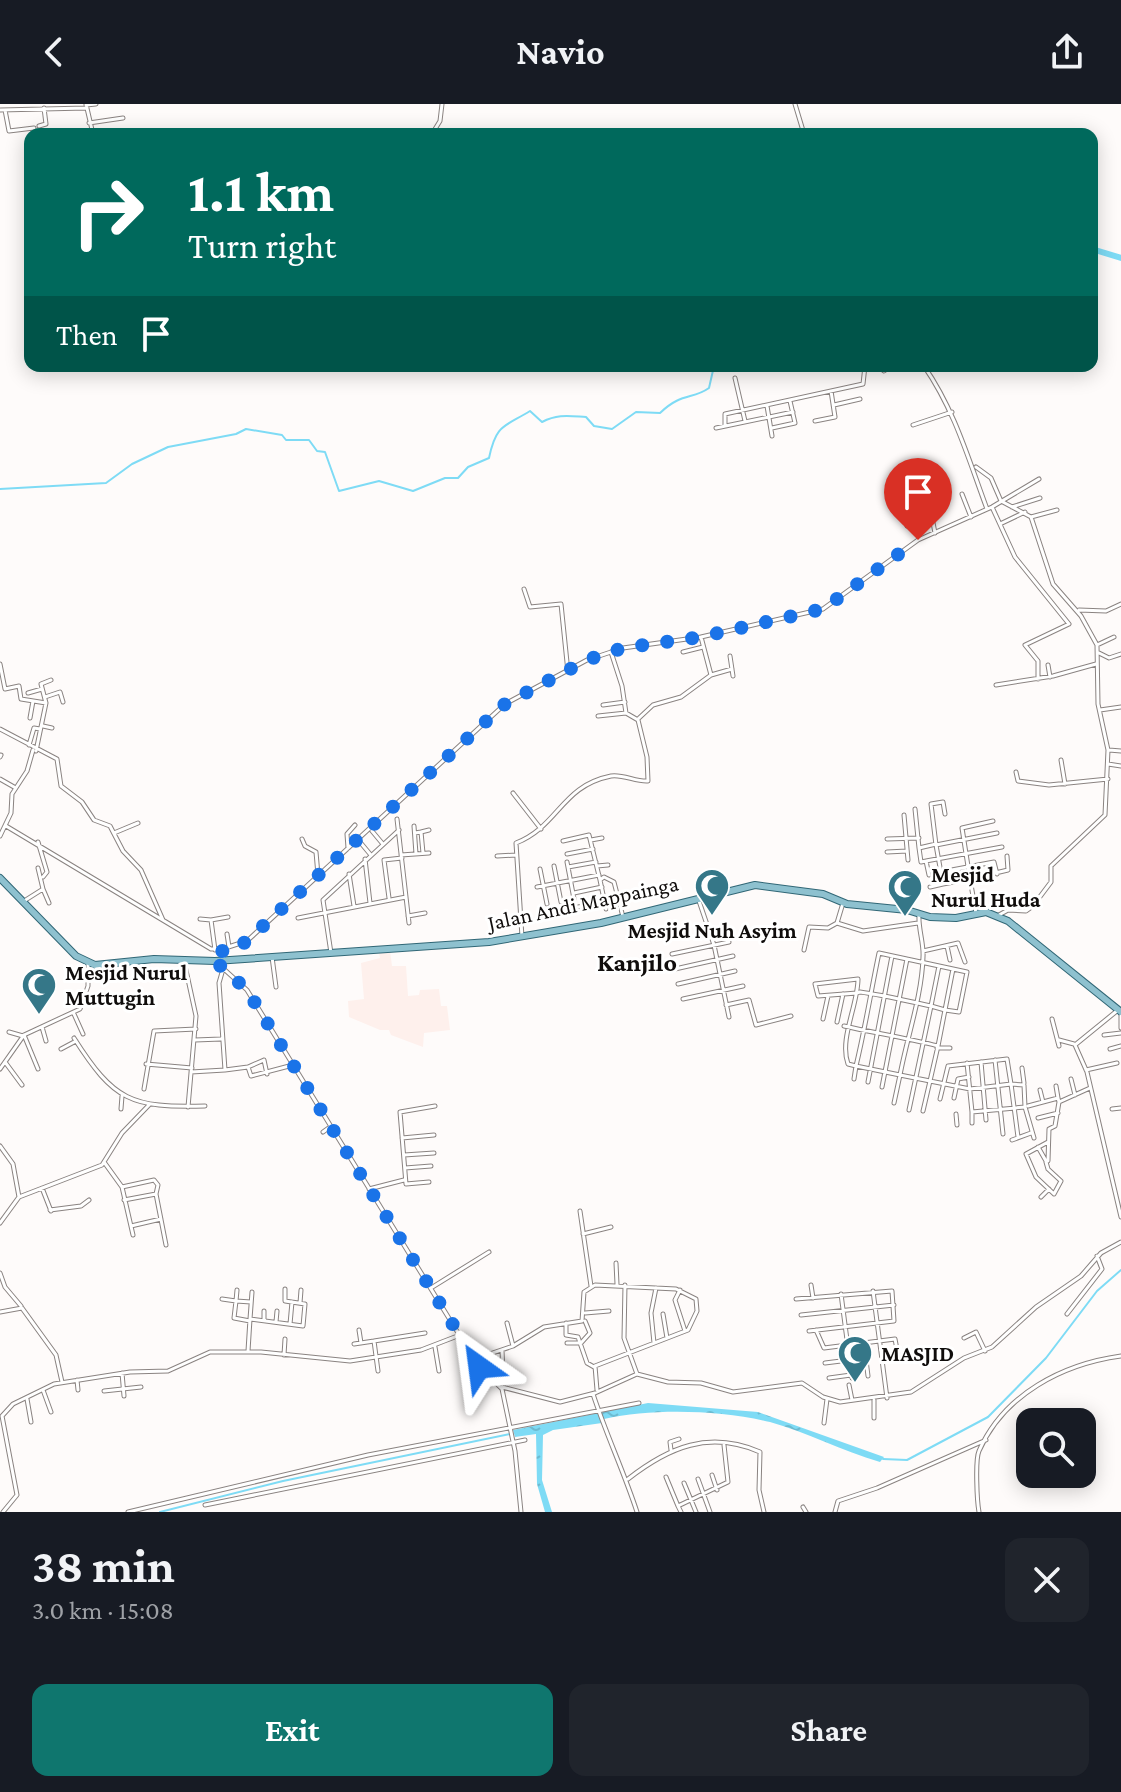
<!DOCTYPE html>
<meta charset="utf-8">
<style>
:root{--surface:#171b24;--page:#20242c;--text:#f1f3f6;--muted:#9ea1a6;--accent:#0f766e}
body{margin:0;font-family:"Crimson Pro",serif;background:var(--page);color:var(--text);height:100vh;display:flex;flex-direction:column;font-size:30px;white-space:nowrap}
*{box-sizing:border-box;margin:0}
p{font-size:26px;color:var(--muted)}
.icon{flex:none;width:44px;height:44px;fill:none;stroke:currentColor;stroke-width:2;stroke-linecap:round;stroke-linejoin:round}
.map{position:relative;height:1408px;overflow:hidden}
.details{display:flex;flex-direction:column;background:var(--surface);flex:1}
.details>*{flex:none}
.guide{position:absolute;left:24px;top:24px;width:1074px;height:244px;border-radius:16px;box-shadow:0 4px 20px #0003;background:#00695c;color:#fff;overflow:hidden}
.buttons{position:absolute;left:1016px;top:1304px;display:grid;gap:16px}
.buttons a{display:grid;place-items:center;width:80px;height:80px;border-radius:16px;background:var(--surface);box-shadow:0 4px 20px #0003;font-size:40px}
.pin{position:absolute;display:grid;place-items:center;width:68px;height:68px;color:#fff;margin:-82px -34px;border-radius:50% 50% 50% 0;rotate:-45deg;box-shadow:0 0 8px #0007}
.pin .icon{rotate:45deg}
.me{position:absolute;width:88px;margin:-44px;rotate:329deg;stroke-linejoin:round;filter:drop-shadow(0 0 6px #0008)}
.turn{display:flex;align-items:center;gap:28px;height:168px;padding:0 32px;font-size:36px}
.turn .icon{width:104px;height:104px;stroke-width:2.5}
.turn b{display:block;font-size:56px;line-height:68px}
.then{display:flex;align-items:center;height:76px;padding:0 32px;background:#0003;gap:16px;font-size:30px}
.round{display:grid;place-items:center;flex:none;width:84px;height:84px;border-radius:16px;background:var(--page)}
.head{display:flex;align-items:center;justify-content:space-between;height:136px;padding:0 32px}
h1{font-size:48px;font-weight:700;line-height:60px}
.cta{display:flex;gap:16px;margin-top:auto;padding:16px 32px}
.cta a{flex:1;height:92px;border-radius:16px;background:var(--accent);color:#fff;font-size:32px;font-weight:700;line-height:92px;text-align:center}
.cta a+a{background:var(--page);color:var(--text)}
header{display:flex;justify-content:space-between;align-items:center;height:104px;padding:0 32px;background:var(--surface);font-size:36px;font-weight:700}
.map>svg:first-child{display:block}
</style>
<header><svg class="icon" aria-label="back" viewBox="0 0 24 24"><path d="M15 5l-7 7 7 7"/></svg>Navio<svg class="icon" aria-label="share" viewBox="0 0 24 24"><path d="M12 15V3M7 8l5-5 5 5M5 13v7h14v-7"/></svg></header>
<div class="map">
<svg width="1121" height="1408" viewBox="0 0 1121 1408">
<defs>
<pattern id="water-ripples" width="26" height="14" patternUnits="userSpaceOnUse" patternTransform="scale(2)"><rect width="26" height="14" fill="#7edbf5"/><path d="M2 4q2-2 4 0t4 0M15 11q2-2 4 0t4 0" fill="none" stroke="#6cbbd1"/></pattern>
</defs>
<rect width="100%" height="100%" fill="#fefbfa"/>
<!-- built -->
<path fill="#fef0ec" d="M390 847 392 862H406L408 892 419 891 420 886 439 885 441 902H447L450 926 424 929 423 943 391 931 389 926H380L349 913 348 897 364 895 361 859 380 854 379 848Z"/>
<!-- water -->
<path fill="url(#water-ripples)" d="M648 1299 758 1308 884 1353 880 1358C842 1347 807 1328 770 1318 720 1306 653 1304 604 1315L602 1319 553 1326 543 1331 542 1376 552 1408H545L537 1380 536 1330 515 1333 513 1326Z"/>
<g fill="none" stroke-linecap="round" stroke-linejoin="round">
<!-- stream -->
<path stroke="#7edbf5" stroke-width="2" d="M0 385 106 379 132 360 168 343 236 330 246 325 282 331 286 336H309L317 347 325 348 339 387 379 377 413 387 445 374H458L468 363 489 354C496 320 504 323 530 307L542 318C558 310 568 312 586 313L594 322 612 325 636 308 660 309C682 288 692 296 709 284L714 262
M883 1355 907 1356 988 1313 1046 1254 1097 1187 1121 1166
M160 1408 283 1377 510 1330"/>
<!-- river -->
<path stroke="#7edbf5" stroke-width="6" d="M1092 145 1121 154"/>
<defs>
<path id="minor" d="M86 0 93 30
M795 0 804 30
M86 1 96 0
M0 6 86 4
M5 6 9 27 34 24
M89 19 123 14
M39 22 46 20 44 4
M432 30 440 17 442 0
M877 262 884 267 892 262
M924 262C955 307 968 354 987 405
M735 274 745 317
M834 301 860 295
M767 302 772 332
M815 317 835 313 831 287
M913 321 952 308
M725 322V310L863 280 865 262
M716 324 793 308
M772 324 795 319 790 297
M976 363 991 374 1001 397
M962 390 971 413
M930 403 935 429
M992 403 1015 453 1069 520 1025 541 1038 557V575
M1012 403 1040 394
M1031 413 1057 406
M1000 420 1025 408
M907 422 932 418
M524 485 530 503 561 500 568 568
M1079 506 1106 507 1121 500
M701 533 711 571 732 565
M1097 541 1114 533
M683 548 703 543
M1099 549 1109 554 1121 550
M730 552 733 572
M0 560 5 585 19 582 21 595 46 599
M1048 561 1050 573
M996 581 1053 572 1096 560
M28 589 42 585
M45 593 60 588 63 598
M603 601 625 598
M1100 606 1121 603
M598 612 626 609
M30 614 33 597
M638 615 653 601 681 593 711 571
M43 622 52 624
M0 625 57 655 61 682 82 698 94 716 110 722 123 747 141 766 163 816
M29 641 34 624 40 625
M1109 646 1121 647
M36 647 46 599 41 580 51 576
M0 653 1 651
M1061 656 1065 680
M1108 660 1121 662
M1016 668 1018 677 1049 681 1108 675
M0 675 14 683
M513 689 541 725
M915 705 919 744
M904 711 908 756
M397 715 409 819
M993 717 962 724 970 775 1008 766 1007 752
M6 722 211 845H222
M414 722 416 750
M372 727 382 739
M421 728 429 726
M114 729 138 719
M415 729 421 728 423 749
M0 732 11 709 12 690 27 667 33 646
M302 735 305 742 316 748 318 771
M887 735 919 734
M591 736 602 734
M563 737 589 731 600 776
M38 738 47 768 43 773
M360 738 370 750
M936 741 931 700 943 698 945 710
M348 744 347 730 355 721
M887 748 907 747
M567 750 593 745
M401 751 429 749
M497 752 516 751
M365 755 370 799
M926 757 921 758 919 744 936 740
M567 758 574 795
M554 762 561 798
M597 762 608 761
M568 763 596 758
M540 765 547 800
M941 768 994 758 997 770
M349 770 354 802
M929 771 926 757 1002 743
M537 783 599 771
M930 783 943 780
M43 785 49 799
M574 789 602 783
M389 794 384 756 402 754
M24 797 43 785 38 764
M699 797 714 841 729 913
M843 799 837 819 863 827 918 819
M578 803 605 798
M606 805 600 776 604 773 614 778 623 813
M976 809 970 775 943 780 936 741 997 729
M999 811 1008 806 1026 807 1033 802 1051 778V762L1105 711 1108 646 1098 600 1097 541 1081 512 1053 480 1031 413 1001 397
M408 812 425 809
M298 814 406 793
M200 815 211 816
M227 830 229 843
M522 833 516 739C559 722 561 682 611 672 623 670 636 678 648 677L647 653 638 616 626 609 622 582 611 548
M947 842 950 856
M215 846 211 816 228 813
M804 846 809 823 828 824 837 819
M923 847 958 839 965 858
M331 849 323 796 399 726
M672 850 729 838
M272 853 276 883
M224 856 222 845 247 837 505 600 587 556 623 544 701 533 823 505 918 436 992 403 1039 375
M184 857 196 912 188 1003
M215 857 247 886 479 1263 502 1285 515 1347 521 1408
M675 865 733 852
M678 880 735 867
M683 895 743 882
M726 901 749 896 756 921 791 912
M1118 906 1075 941 1087 968 1121 1113
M74 910 83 930
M1121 911V924
M823 915 828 892
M1052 915 1059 942
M837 918 843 890
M844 922C875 929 907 934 938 942L930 977 900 971C907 933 922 892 923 853 924 839 918 825 919 810
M42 923 46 937
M9 928 23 932
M24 931 38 965
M1104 931 1121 929
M74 934C114 997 131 1004 205 1002
M195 936 221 935
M1059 936 1074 940
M938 942 945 906 931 902 939 862
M937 944H950
M61 945 76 937
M1110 945 1121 942
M995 956 1003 1030
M5 958 22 981
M981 958 986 1016
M967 959 972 1008 1025 1003
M146 960 192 964
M1022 964 1024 979
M0 965 24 931 80 905 88 882V860
M225 966 248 963
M1086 966 1117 959
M191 968 225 966 219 879 223 865
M267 970 264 956 248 963 251 972 293 961
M854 975 856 962 900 971 894 999
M1071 975 1075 991
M868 978 892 852
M1056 982 1058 994
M882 983 907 855
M144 985 154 927 196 925
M1040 986 1043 998
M954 994 958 975 969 973
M940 995 948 962 1007 955 1011 980 1024 981 1025 1003 1034 1034
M1028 1002 1058 994 1059 998
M121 1005 122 992
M1112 1005 1121 1004
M909 1006 931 902C907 897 884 891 860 888L857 889 818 892 815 880 858 875C858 901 839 935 848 960L856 962C865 925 871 887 879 849L967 868 959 908 945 906 953 865
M923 1007 930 977 970 985 1011 980 1018 1033
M972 1008V1019
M956 1010 957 1021
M1038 1014 1058 1009
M323 1028 330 1023
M402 1034 434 1031
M1012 1036 1031 1029
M0 1042 13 1060 19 1093
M1038 1043 1046 1057
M404 1051 434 1049
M1048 1057 1049 1025 1055 1022 1059 998 1090 984
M104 1058 122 1083 133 1131
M1046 1058 1048 1065 1061 1077 1054 1090 1036 1073 1026 1050 1048 1038
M405 1064 431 1062
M429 1078 406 1080 400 1008 435 1002
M122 1083 154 1076 158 1081 156 1090 124 1096
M42 1084 51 1107
M369 1085 404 1076
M156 1090 166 1141
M1041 1093 1049 1085
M50 1106 81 1102 89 1096
M580 1107 591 1182
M0 1119 19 1093 102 1061 122 1029 149 1001
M131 1122 161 1115
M583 1130 611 1123
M616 1159 617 1180
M0 1169 5 1183 21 1202
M625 1181 624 1234 637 1270
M811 1181 813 1194
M431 1184 489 1148
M680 1186 675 1196 685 1227
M873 1187 887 1294
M841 1190 852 1274
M222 1195 236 1197 237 1186
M796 1195 892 1187 894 1217 809 1227
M300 1199 301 1186
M0 1208 22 1204 56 1251 62 1278
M585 1209 609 1207
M663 1210 667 1234
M1067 1210 1102 1165 1097 1152
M801 1211 894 1201
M250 1215 252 1188
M264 1216V1207
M250 1217 234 1214 236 1197 251 1198
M276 1218 277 1207
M507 1219 513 1242
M566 1219V1231L578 1233 587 1259 594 1263
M290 1220 292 1198
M359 1226 361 1239
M816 1226 824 1244 895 1235 899 1256
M964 1234 976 1228 985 1247
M567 1239H581
M581 1239 590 1229 585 1217
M654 1239 651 1209 656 1184
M354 1240 374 1237
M864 1240 868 1272
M435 1243 439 1267
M248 1247 250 1215 303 1222 305 1200 285 1197V1185
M284 1251 285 1235
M475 1255 513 1242 544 1223 582 1217 584 1188 595 1181 676 1185 696 1195 697 1207 688 1226 595 1262 597 1286
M825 1259 849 1256
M378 1267 374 1237 425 1229
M122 1269 124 1292
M829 1274 851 1271
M77 1276 78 1286
M496 1277 503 1270 502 1246
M849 1281 852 1296
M502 1283 560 1298 595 1289 637 1270 668 1278 701 1279 733 1288 802 1279 823 1293 840 1298 911 1288 964 1254 992 1243 1036 1203 1081 1172 1101 1149 1121 1138
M43 1286 51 1308
M104 1287 141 1283
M593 1290C606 1330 624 1368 637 1408
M27 1295 31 1318
M874 1296V1314
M824 1319 827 1295
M671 1346 670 1338 679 1335
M712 1371 717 1386
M666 1373 678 1402
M628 1375C669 1343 709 1326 760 1348L759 1386 764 1408
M698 1375 710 1408
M684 1379 696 1408
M205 1401 525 1336
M803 1403 806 1408
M3 1408 17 1391 2 1312 13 1300 54 1280 130 1268 168 1267 210 1248H261L350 1257 421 1246 460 1231
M128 1408 368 1351 639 1299
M681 1408 678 1402 728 1378 724 1341
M835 1408 838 1397 877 1384 986 1336
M979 1408C977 1397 975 1356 979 1347 1004 1290 1063 1260 1121 1252"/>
<path id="primary" d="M0 774 76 852 95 861 154 855 215 857 489 838 601 819 755 781 823 790 847 800 907 806 930 813 956 814 986 808 1008 817 1121 908"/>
</defs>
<!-- minor casing -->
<use href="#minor" stroke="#8a8381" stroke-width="5"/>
<!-- primary casing -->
<use href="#primary" stroke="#316776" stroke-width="8"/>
<!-- minor -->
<use href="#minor" stroke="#fff" stroke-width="3"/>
<!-- primary -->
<use href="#primary" stroke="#8ec1cf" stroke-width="6"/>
</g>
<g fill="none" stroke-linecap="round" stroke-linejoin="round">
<!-- route -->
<path stroke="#1a73e8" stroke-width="14" stroke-dasharray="0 25.2" d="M479 1263 247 886 215 857 224 856 222 845 244 839 252 832 505 600 587 556 623 544 701 533 823 505 918 436"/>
</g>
<!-- icons -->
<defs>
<symbol id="mosque-pin" viewBox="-11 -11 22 30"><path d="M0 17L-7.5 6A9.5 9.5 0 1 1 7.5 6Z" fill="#357788" stroke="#fff"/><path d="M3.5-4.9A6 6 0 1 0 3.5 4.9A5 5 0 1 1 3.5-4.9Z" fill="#fff"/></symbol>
</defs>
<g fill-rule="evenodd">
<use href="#mosque-pin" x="692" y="762" width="40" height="54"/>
<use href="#mosque-pin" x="885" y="763" width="40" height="54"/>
<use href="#mosque-pin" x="19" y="861" width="40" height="54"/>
<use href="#mosque-pin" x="835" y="1229" width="40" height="54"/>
</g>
<g text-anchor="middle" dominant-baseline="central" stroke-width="6" stroke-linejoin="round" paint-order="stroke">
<!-- poi labels -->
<g font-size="22" font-weight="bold" fill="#100d0c" stroke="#fff" text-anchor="start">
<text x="931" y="770">Mesjid<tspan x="931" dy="25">Nurul Huda</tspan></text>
<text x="712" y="826" text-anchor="middle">Mesjid Nuh Asyim</text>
<text x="65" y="868">Mesjid Nurul<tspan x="65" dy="25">Muttugin</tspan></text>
<text x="881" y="1249">MASJID</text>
</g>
<!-- street labels -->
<g font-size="22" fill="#100d0c" stroke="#fff">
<text transform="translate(583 799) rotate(-12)">Jalan Andi Mappainga</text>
</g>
<!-- quarter labels -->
<g font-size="26" font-weight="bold" fill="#100d0c" stroke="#fff">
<text x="637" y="858">Kanjilo</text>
</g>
</g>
</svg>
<div class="buttons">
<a><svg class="icon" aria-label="search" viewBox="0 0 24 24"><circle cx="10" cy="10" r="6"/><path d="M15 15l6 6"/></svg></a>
</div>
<div class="pin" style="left:918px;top:436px;background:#d93025"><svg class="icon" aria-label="arrive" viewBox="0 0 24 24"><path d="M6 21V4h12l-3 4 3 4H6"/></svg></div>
<svg class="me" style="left:479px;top:1263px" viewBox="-20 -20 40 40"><path d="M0-17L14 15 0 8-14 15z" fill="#1a73e8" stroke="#fff" stroke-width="4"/></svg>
<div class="guide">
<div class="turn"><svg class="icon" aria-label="right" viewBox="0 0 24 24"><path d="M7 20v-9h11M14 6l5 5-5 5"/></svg><div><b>1.1 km</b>Turn right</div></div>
<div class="then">Then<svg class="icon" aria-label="arrive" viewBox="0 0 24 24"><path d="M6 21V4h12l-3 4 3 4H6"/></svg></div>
</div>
</div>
<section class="details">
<div class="head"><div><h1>38 min</h1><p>3.0 km · 15:08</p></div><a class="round"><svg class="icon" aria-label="close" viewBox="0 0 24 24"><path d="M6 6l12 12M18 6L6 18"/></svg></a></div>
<div class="cta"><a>Exit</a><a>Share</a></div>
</section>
